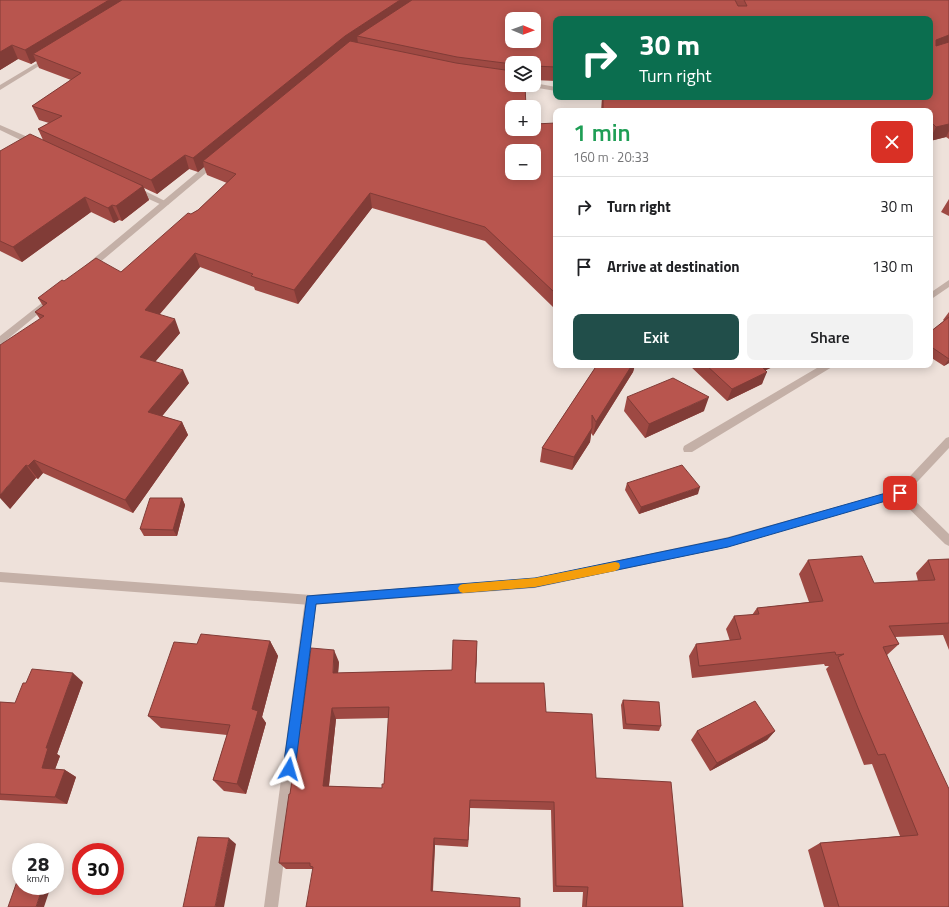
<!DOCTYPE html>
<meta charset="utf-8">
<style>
:root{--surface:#fff;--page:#f2f2f2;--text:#202124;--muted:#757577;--line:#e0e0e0;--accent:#214e4a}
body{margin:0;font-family:"Titillium Web",sans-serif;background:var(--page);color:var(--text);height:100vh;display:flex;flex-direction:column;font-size:15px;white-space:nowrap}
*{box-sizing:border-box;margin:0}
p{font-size:13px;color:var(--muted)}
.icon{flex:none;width:22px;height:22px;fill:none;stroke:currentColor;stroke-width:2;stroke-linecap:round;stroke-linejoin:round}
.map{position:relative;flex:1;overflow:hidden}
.details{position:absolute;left:553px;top:108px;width:380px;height:260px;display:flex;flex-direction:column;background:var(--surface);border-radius:8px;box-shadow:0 2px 10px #0003}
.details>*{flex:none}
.banner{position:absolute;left:553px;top:16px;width:380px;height:84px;border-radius:8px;box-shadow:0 2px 10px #0003;background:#0b6e4f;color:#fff;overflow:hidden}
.needle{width:26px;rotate:91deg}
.tools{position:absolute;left:505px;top:12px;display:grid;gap:8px}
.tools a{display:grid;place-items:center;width:36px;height:36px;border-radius:8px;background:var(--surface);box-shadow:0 2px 10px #0003;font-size:20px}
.speed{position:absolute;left:12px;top:843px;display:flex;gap:8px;font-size:20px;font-weight:700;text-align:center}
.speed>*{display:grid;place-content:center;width:52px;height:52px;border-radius:50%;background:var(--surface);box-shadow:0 2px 10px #0003;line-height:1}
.speed small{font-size:10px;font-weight:400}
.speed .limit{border:6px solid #d22;background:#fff;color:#111}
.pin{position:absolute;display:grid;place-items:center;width:34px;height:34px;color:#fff;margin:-17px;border-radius:8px;box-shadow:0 2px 6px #0006}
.me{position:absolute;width:44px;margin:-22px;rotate:7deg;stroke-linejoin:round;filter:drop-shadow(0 0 3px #0008)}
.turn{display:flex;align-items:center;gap:14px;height:84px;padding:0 20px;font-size:18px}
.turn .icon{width:52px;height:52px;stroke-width:2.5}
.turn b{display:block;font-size:28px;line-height:34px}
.round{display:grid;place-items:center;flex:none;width:42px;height:42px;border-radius:8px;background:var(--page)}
.summary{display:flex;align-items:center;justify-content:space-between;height:68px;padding:0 20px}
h1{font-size:24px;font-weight:600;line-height:30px;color:#1e9e55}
.action{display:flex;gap:8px;margin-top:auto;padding:8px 20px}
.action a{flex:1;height:46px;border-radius:8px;background:var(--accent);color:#fff;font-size:16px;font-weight:600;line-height:46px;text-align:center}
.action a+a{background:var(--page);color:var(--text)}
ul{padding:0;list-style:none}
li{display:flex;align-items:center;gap:12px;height:60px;padding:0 20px;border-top:1px solid var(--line)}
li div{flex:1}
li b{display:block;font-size:15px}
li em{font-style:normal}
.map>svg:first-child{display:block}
</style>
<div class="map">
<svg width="949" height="907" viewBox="0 0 949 907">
<rect width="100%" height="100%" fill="#eee1da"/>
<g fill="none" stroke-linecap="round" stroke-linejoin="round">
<!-- minor -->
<path fill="#c4b0a7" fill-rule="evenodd" d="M47 57 52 58 0 90V85Z
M534 83 556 87V91L532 87 529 85H534Z
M0 125 37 141 38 143 34 145H31L0 130Z
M131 187H137L169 203 168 205H162L131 191Z
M949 280V287L930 300V293Z
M822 365H834L832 367 692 452H684L683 449 684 446Z
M900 489 904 490 949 534V546L945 544 896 496 895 493 896 490Z
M311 595 315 596 317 600 278 907H264L305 600 307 596Z"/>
<!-- tertiary -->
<path fill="#c4b0a7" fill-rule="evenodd" d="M212 160H218L219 162 92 269H86L85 267 86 265Z
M52 295 55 296 56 298 55 300 3 343 0 344V336Z
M949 437V448L904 496 900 497 728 547 535 588 311 605 0 582V572L311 595 535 578 728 537 897 490 946 438Z"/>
</g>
<!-- wall -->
<path fill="#9e4943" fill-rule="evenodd" d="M0 0H949V139L946 137 930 141V111H601L602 97H658V98L659 97H930L556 19V81L534 80V63H512V129H534L556 305 553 307 485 241 372 208 298 304 255 290 254 287 200 267 160 314 180 333 155 362 189 383 162 416 182 422 188 435 133 513 43 473 38 479 36 478 10 509 40 319 35 312 43 306 38 298 64 281 121 272 191 214 198 210 227 183 207 175 204 167 198 172 189 169 157 194 144 188 149 200 122 221 119 220 114 223 91 212 22 262 0 251V151L43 140 38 129 49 123 39 120 32 106 71 80 39 68 36 61 31 64 18 59 0 70Z
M949 199V216L941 212Z
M949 312V363L944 366 930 357V332L944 321 943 320Z
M597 365H635L633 372 593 436 591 433 590 442 572 470 540 462 542 448Z
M689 365H777L765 370 762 384 727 401Z
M627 397 704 411 645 438 624 411Z
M627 483 698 494 639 514 625 490Z
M182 498 185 505 177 536H144L140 529Z
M949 559V650L943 635 895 637 899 644 887 655 949 907H824L808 850 820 843 900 836 872 764 864 765 826 669 829 666H825L824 664 692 678 689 656 696 644 730 641 726 629 734 616 752 615 757 608 809 602 799 574 808 560 874 583 918 581 916 573 928 560Z
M270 641 278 656 262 717 266 723 246 794 224 791 213 780 227 735 161 728 148 716 197 644Z
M477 653 475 683 546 712 596 778 683 907H582L583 892H553L551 810 470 808 468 847 435 845 433 891 520 907 313 869H286L279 863 290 794 301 724 339 662 338 673 452 670ZM389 718 384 784 382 788 329 786 336 719Z
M83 682 57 754 60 756 55 769 65 770 76 777 67 804 0 800V702L15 703Z
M623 700 661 726 659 731 623 729 621 705Z
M697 731H775L767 740 710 771 691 740Z"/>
<!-- shaded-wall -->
<path fill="#813c37" d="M109 0H136L33 54 36 61 31 64 25 50Z
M400 0H422L357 36 358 43 347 50 203 161 204 167 198 172 193 158 345 36Z
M949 35V47L930 53 936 40Z
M12 45 18 59 0 70V52Z
M949 124V131L946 137 930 141V139L936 127Z
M185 155 189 169 157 194 151 180Z
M143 186 149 200 122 221 116 206Z
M370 193 372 208 298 304 294 290Z
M85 197 91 212 22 262 13 247Z
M112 205 119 220 114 223 108 208Z
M195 253 200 267 151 324 145 310Z
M554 292H556V305L553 307Z
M175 319 180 333 147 371 140 357Z
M949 359V363L944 366Z
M632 365H635L633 372 593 436 596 422Z
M758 365H777L753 376Z
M183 370 189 383 155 425 148 412Z
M767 372 762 384 727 401 732 389Z
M709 397 704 411 645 438 649 424Z
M182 422 188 435 133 513 125 500Z
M592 428 590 442 572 470 574 457Z
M34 460 43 473 38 479 28 466Z
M26 465 36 478 10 509 0 498V495Z
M700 487 698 494 639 514 641 507Z
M182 498 185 505 177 536 173 530Z
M270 641 278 656 262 717 266 723 246 794 237 784 252 709Z
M477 641V653L475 694V683Z
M334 650 339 662 337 685 333 673Z
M73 673 83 682 57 754 60 756 53 775 42 768 46 748Z
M332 708 336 719 328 794 323 786Z
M775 731 767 740 710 771 717 763Z
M65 770 76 777 67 804 55 797Z
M470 800V808L468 847V840Z
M229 838 236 844 224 907H215Z
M434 838 435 845 432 896 431 891Z
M43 886H51L44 907H36Z"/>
<!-- building -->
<path fill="#b8554e" stroke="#813c37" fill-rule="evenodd" d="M0 0H109L25 50 12 45 0 52Z
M122 0H400L345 36 193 158 185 155 151 180 38 129 62 116 32 106 81 73 33 54Z
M412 0H735L738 6H747L744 0H949V35L936 40V46L949 42V124L936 127 930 121V111H603V97H658L659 98 666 97H930V19H556V67L534 66V63H512V64L457 57 357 36ZM512 19H534V41H512Z
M350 41 456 63 512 71V85H525L526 107H512V129H534V124L556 123V292H554L485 227 370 193 294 290 251 276 253 274 195 253 145 310 175 319 140 357 183 370 148 412 182 422 125 500 34 460 28 466 26 465 0 495V345L44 316 35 312 47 303 38 298 62 280 64 281 96 258 121 272 188 213 191 214 198 210 236 174 203 161ZM512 151H534V173H512Z
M30 134 143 186 116 206 112 205 108 208 85 197 13 247 0 241V151Z
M949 317V359L930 346V332Z
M597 365H632L596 422 592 415V428L574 457 542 448Z
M706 365H760L767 372 732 389Z
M673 378 709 397 649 424 627 397Z
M682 465 700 487 641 507 627 483Z
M150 498H182L173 530 140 529Z
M862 556 874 583 935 580 928 560 949 559V623L889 626 899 644 883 647 949 789V907H839L820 843 918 835 885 754 878 755 858 708 838 657 844 654 836 655 835 652 699 666 696 644 741 639 734 616 759 614 757 608 823 601 808 560Z
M201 634 270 641 252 709 258 711 237 784 213 780 230 725 148 716 174 642 197 644Z
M453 640 477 641 475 683H544L546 712 592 714 596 778 671 782 683 907H586L588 887 556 886 554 802 470 800 468 840 434 838 431 891 520 898V907H306L313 867 310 866V863H279L289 794H290L300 724H301L311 648 334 650 333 673 452 670ZM389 707 384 784H382V788L323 786 332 708Z
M32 669 73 673 46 748H48L42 768 65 770 55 797 0 794V702L15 703 23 683H26Z
M623 700 659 702 661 726 626 724Z
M755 701 775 731 717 763 697 731Z
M198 837 229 838 215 907H183Z
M21 870V886H43L36 907H8Z"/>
<!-- route -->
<path fill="#1a73e8" stroke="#114b97" d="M900 489 903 491 905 493 903 496 728 547 535 587 316 604 295 769 293 773 289 775 285 773 283 769 307 596 535 578 728 538Z"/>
<!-- slow -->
<path fill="#f59e0b" d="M615 562 619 563 620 566 619 569 615 571 535 587 463 593 460 592 458 588 460 585 463 584 535 578Z"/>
</svg>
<div class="tools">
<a><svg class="needle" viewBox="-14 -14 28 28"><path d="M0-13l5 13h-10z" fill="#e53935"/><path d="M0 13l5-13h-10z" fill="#757577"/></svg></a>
<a><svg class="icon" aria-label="layers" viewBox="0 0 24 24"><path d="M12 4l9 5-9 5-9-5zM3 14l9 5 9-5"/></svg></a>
<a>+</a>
<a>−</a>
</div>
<div class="speed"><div>28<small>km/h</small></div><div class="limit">30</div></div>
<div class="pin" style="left:900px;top:493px;background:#d93025"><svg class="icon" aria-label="arrive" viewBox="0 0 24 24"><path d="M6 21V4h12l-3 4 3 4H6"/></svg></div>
<svg class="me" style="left:289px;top:769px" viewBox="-20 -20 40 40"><path d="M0-17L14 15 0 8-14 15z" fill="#1a73e8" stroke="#fff" stroke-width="4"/></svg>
<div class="banner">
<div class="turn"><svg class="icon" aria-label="right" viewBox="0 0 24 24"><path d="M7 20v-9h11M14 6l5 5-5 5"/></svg><div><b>30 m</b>Turn right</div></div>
</div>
<section class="details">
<div class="summary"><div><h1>1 min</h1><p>160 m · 20:33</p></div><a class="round" style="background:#d93025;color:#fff"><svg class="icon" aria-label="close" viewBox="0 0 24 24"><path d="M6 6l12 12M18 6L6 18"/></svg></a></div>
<ul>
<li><svg class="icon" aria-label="right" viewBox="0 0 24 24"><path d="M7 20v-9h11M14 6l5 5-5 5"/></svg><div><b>Turn right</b></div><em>30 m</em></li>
<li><svg class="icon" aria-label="arrive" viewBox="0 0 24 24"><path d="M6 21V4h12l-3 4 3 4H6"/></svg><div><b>Arrive at destination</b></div><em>130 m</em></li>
</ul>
<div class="action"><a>Exit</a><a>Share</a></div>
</section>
</div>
